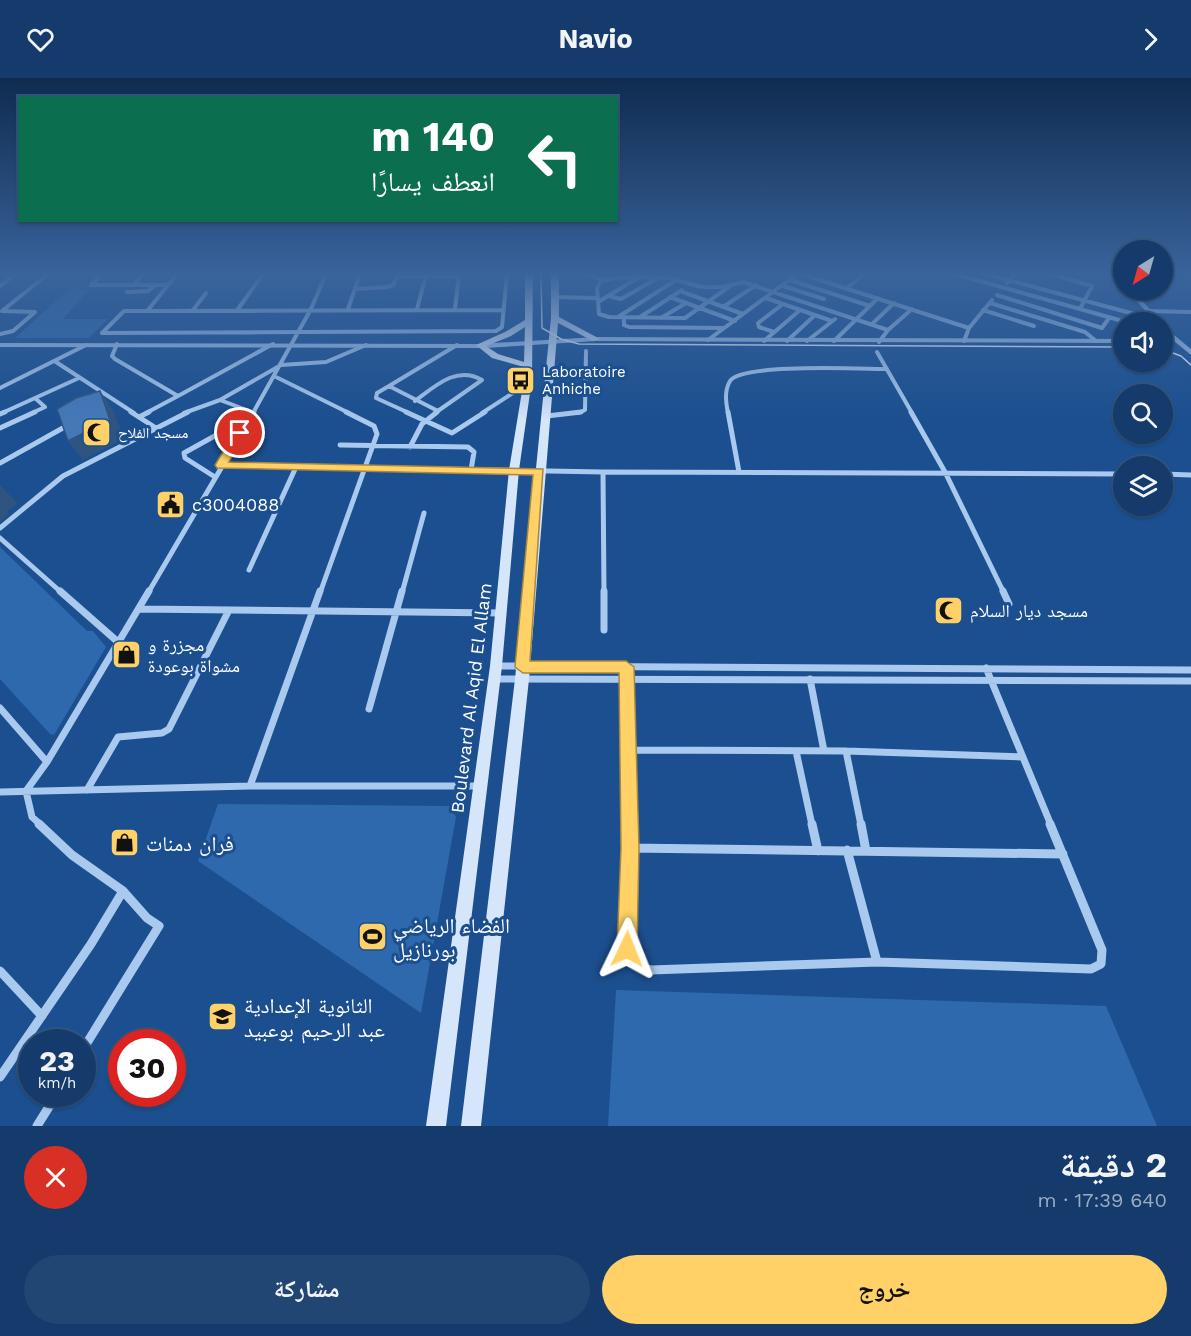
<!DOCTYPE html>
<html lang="ar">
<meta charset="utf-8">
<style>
:root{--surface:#143b6b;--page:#214673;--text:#f1f3f6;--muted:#9dadc1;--line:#33557e;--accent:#ffd166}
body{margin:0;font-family:"Work Sans","Noto Naskh Arabic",sans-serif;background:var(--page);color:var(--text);direction:rtl;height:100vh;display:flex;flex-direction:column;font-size:22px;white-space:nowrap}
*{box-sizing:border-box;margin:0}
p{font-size:20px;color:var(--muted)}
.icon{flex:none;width:33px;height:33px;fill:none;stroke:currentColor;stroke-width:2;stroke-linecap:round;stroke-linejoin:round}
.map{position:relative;height:1048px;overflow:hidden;direction:ltr}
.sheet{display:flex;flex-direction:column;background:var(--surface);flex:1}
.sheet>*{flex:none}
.guide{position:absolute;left:18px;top:18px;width:600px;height:126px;border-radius:0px;box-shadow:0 2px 4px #0004,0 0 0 2px var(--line);direction:rtl;background:#0b6e4f;color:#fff;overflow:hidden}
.needle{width:39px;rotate:217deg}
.buttons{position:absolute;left:1113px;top:162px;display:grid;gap:12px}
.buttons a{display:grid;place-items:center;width:60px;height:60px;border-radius:50%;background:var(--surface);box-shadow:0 2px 4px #0004,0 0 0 2px var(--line);font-size:30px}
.speed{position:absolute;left:18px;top:951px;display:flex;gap:12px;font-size:30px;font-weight:700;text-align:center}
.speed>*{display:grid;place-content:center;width:78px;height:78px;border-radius:50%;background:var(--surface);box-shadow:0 2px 4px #0004,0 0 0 2px var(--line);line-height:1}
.speed small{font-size:15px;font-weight:400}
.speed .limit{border:9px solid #d22;background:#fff;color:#111}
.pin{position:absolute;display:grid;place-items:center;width:51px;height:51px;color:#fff;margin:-26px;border:3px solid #fff;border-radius:50%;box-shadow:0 2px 6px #0007}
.me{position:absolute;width:66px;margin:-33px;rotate:2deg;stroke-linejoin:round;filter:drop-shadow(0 0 4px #0008)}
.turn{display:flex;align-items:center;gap:21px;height:126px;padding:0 24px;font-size:27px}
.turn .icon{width:78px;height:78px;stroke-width:2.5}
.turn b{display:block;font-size:42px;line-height:51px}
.round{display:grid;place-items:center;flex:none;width:63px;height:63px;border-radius:32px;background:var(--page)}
.overview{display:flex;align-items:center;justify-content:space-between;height:102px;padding:0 24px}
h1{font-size:36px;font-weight:700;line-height:45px}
.cta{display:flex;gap:12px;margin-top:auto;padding:12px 24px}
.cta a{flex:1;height:69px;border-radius:36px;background:var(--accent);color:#111;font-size:24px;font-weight:700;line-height:69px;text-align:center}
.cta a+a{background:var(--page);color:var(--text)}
header{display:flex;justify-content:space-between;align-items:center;height:78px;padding:0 24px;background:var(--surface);font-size:27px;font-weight:700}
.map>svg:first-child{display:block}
</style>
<header><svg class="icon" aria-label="forward" viewBox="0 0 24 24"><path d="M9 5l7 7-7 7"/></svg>Navio<svg class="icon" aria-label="heart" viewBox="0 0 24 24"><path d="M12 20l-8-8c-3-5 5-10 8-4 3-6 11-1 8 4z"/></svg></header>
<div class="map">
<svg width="1191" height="1048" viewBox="0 0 1191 1048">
<rect width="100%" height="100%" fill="#1b4f8f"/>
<!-- green -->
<path fill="#2e69ad" d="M69 211H90L63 241H108L89 260H15Z
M0 469 87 553H93L106 569 54 657 50 656 0 601Z
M218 726 450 728 456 739 421 935 198 783Z
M616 912 1106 928 1157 1048H608Z"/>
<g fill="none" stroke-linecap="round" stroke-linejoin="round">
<!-- minor-far3 -->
<path stroke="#a9c9ee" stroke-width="4" d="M585 196 604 202
M669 196V199C646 201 622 195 600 204L597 210 599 236 609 239 685 240 730 208
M801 196 969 250
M955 196 1080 231 1092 208 1052 196
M986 196 1153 241
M397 198H458
M666 198C696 209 711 214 743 204L888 252
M790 202 870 228
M1007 205 1015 196
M91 207H168
M91 207 102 196
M133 207 144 196
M0 208 15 196
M783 208 824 221
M847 210 864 196
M355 211 388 209 393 207 398 197
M680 213 743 236
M127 214 148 213 155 207
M997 217 1102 250 1109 240
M609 218 621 221 656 201
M554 219 597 220
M670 219 735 243
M766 220 832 243
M598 224 639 199
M990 225 1085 254 1096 263
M723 229 756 207
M238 231 263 196
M348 231 360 196
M417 231 426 197
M455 231 459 196
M1080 231 1126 244
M148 232 177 196
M193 232 206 215
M983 232 1034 248
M2 233 48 196
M2 233 35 234
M1147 233 1191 234
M618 239 676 202
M640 239 682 212
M624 240V247L629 249 724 250
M661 240 686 225
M872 246 894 225
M774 254 759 249 758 245 783 226
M102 255 496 253 502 249 507 196
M102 255 124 233 504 232
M0 256 13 253 35 234
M708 262 797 196
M764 263 800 232
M787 263 815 237
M807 263 835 241
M834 263 878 220
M964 263 969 250 992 222
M879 264 888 252 912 231
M117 266 112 278 115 281 178 318 146 335
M877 274 912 335
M56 284 134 335
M274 298 349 335
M389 308 377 315 376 320 409 335
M0 310 86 267
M178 318 273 266
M220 322 252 334
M415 323C435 308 457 287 482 302L435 335
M438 333 389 308 457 267
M2 335 79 300
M32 335 45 329 35 320
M184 335 220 322 281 287 326 284 366 267
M253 335 311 231 326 196
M482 335 527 306
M578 335 585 332 586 273
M728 335C726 325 724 313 730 303 741 285 862 291 887 291"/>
<!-- minor-far2 -->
<path stroke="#a9c9ee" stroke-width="5" d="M131 334 156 350
M406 334 452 355 485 334
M728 334 739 394
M911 334 945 394 1004 515
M0 336 5 334
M547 338 581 334
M139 339 149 334
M0 350 35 334
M340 367 468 369 474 374 471 392
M410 369 422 346 437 334
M0 385 70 346
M221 387 603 394 1124 396
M603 394 604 515
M1162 396 1191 397
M215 399 185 380 184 375 247 340
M0 450 63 398 188 334
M0 460 62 515
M249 492 296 389
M148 515 254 334
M320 515 377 356 374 348 346 334
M402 515 424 435"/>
<!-- minor-far1 -->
<path stroke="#a9c9ee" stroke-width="7" d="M60 513 118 564
M604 513V552
M1003 513 1009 526
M139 531 501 535
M496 588 1191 592
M626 589 629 747
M986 590 1051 747
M494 601 1191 603
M810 601 824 673
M0 630 47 684
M369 631 402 513
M629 672 846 673 1022 679
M796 673 812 747
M846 673 861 747
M250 708 320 513
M87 712 118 659 162 655 169 651 228 534
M0 714 250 708H479
M41 747 32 739 26 713 47 684 149 513"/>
<!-- minor -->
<path stroke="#a9c9ee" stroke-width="9" d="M39 746 72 777 123 813 147 840 159 848 82 973
M629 746 627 871 633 882 641 889 651 892 877 884 1091 891 1101 886 1102 872 1050 746
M812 746 818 773
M861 746 866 773
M630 770 1063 776
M847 772 877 884
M0 893 42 938
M0 999 91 866 123 813
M37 1048 57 1016"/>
<!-- tertiary -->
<path fill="#a9c9ee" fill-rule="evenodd" d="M1114 196H1120L1124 200V206Z
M1127 212H1133L1161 244H1155Z
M1162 247 1191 271V277L1162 253Z
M596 259 1124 261V265L596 263 485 270 0 269V265L477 266Z"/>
<!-- secondary -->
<path fill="#d6e6fa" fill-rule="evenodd" d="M525 196H533L532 301 519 392 502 588 446 1048H426L490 588 509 392 524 301V289L492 280 476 267 505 254 525 242ZM525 249 524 284 498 276 486 268 511 258Z
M551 196H559V239L600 261 593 263 558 245 529 601 481 1048H461L515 601 551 240Z"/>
<!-- tram -->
<path stroke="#fff" stroke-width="1.5" d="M541 196 542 250 561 261 579 266 1124 269
M1162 271 1181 278 1191 287"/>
</g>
<!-- shaded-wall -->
<path fill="#305480" d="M100 313 113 332 124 361 83 382 68 363Z
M0 407 18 426 7 433 9 436 0 444Z"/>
<!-- building -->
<path fill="#4478b7" stroke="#305480" stroke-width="1.5" d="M100 313 110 342 68 363 57 331 76 320Z"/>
<!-- sky -->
<linearGradient id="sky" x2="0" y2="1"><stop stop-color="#0f2b4f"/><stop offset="0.57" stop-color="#39639b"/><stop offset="1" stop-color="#39639b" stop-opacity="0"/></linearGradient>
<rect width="1191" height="343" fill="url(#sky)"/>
<!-- route -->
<path fill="#ffd166" stroke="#a68842" stroke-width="1.5" d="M240 352 245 355 229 384 543 391 530 583H626L634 589 639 770 637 871 634 878 627 881 620 878 617 871 621 770 619 595H523L515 589 533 397 217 390 215 387 236 353Z"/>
<!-- icons -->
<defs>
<symbol id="bus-square" viewBox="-11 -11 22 22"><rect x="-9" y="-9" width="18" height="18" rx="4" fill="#ffd166" stroke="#1b4f8f"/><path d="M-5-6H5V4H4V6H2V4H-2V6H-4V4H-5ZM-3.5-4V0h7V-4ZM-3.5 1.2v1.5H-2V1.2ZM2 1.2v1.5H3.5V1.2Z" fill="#111"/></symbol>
<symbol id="mosque-square" viewBox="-11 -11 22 22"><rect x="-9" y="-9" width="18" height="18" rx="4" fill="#ffd166" stroke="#1b4f8f"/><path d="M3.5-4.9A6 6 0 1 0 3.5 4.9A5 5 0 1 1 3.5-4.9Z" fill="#111"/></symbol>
<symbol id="civic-square" viewBox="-11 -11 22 22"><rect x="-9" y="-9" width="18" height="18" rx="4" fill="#ffd166" stroke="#1b4f8f"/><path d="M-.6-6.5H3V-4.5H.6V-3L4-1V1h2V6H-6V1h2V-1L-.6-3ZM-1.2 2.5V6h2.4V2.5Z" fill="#111"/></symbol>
<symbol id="shop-square" viewBox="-11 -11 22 22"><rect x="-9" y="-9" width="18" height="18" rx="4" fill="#ffd166" stroke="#1b4f8f"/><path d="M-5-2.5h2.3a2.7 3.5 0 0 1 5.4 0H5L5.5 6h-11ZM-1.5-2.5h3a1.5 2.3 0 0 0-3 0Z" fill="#111"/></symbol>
<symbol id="stadium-square" viewBox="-11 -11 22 22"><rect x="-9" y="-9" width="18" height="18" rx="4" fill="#ffd166" stroke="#1b4f8f"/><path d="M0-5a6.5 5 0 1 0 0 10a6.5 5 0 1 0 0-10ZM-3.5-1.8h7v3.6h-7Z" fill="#111"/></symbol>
<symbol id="school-square" viewBox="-11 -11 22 22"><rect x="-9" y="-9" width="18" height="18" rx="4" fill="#ffd166" stroke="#1b4f8f"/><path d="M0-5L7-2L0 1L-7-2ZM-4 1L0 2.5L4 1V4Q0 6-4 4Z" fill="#111"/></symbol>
</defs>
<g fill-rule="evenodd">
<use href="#bus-square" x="504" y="286" width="33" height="33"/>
<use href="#mosque-square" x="80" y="338" width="33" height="33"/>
<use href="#civic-square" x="154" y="410" width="33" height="33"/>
<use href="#mosque-square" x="932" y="516" width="33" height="33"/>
<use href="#shop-square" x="110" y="560" width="33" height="33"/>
<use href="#shop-square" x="108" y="748" width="33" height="33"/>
<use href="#stadium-square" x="356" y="842" width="33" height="33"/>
<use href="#school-square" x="206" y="922" width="33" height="33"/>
</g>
<g text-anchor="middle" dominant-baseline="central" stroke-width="6" stroke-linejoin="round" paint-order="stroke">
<!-- far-poi labels -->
<g font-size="15" fill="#fff" stroke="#1b4f8f" text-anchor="start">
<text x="542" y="294">Laboratoire<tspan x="542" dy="17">Anhiche</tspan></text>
<text x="118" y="355">مسجد الفلاح</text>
</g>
<!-- poi labels -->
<g font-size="18" fill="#fff" stroke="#1b4f8f" text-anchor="start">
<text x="192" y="426">c3004088</text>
<text x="970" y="532">مسجد ديار السلام</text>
<text x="148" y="566">مجزرة و<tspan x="148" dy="21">مشواة بوعودة</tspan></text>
</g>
<!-- street labels -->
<g font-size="18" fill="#fff" stroke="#1b4f8f">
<text transform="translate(471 620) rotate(-83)">Boulevard Al Aqid El Allam</text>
</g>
<!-- near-poi labels -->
<g font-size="21" fill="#fff" stroke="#1b4f8f" text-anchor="start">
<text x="146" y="765">فران دمنات</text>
<text x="393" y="847">الفضاء الرياضي<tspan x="393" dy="24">بورنازيل</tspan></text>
<text x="244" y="927">الثانوية الإعدادية<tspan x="244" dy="24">عبد الرحيم بوعبيد</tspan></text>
</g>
</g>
</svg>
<div class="buttons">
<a><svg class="needle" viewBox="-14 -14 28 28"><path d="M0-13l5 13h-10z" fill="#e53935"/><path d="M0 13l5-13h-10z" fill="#9dadc1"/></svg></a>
<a><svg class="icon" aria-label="sound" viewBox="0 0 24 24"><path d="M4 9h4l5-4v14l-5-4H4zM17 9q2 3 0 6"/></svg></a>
<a><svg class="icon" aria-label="search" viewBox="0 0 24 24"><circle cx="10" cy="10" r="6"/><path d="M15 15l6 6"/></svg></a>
<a><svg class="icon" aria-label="layers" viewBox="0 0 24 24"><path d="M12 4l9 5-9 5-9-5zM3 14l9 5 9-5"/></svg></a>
</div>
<div class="speed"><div>23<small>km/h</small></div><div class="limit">30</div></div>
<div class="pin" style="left:240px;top:355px;background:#d93025"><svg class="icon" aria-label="arrive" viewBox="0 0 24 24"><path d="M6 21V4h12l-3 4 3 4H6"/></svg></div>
<svg class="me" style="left:627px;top:871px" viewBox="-20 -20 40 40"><path d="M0-17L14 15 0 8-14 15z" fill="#ffd166" stroke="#fff" stroke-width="4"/></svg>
<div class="guide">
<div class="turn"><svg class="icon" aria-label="left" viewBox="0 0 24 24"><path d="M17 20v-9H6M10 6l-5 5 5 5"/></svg><div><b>140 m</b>انعطف يسارًا</div></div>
</div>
</div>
<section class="sheet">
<div class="overview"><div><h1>2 دقيقة</h1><p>640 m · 17:39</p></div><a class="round" style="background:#d93025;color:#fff"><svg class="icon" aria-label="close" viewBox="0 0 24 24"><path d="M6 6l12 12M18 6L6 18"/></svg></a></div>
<div class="cta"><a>خروج</a><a>مشاركة</a></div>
</section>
